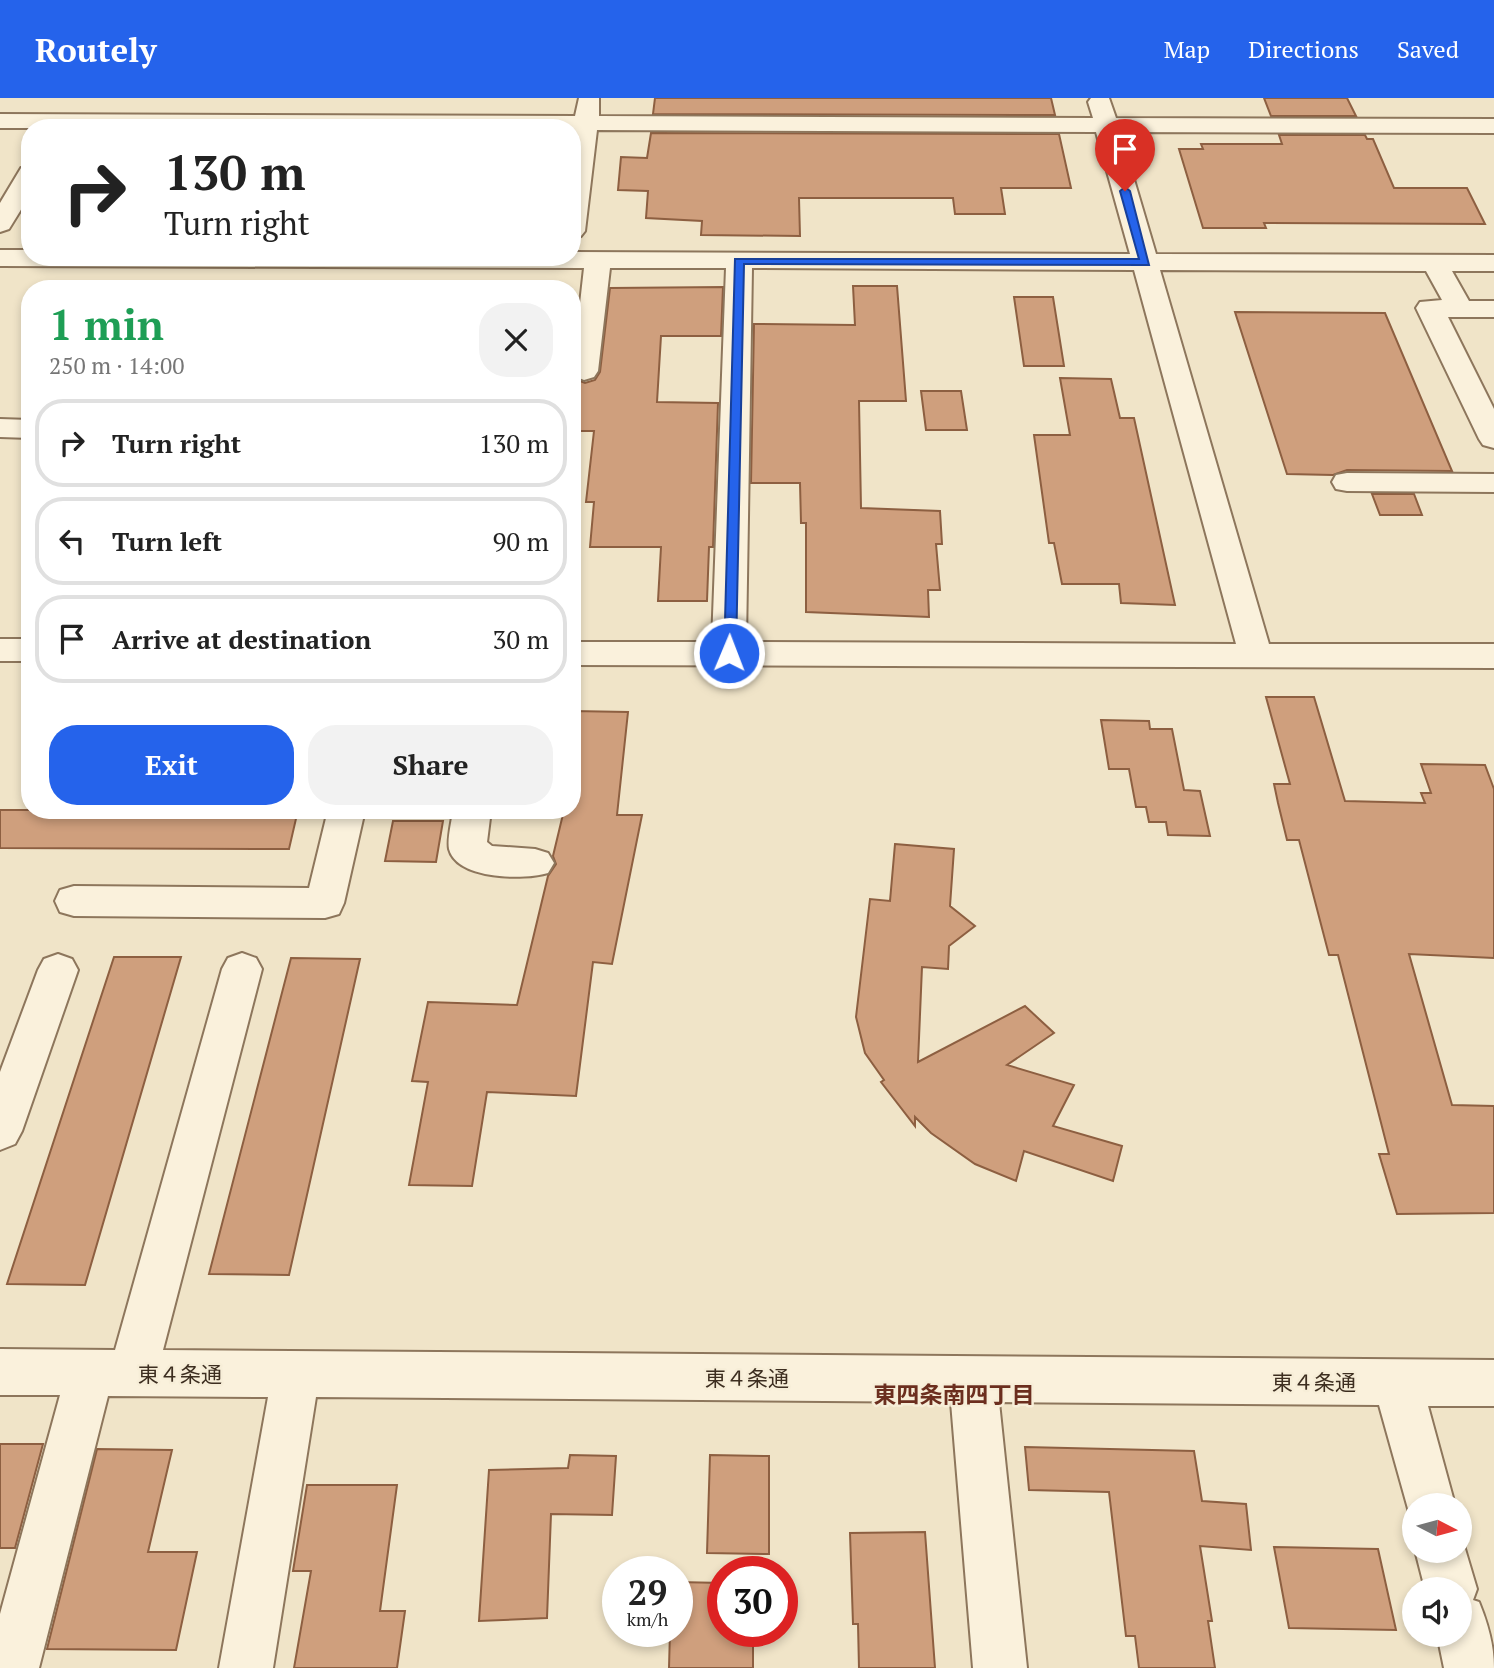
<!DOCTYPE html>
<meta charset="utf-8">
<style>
:root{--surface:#fff;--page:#f2f2f2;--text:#222;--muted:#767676;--line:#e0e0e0;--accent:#2563eb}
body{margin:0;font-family:"PT Serif","Noto Sans JP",serif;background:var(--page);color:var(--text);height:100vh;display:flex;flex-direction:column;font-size:26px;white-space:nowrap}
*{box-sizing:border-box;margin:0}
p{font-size:23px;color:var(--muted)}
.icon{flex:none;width:38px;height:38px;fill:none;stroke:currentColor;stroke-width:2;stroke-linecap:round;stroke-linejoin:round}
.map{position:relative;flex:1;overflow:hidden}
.details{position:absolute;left:21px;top:182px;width:560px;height:539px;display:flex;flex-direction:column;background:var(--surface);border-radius:28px;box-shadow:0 4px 10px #0003}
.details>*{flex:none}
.banner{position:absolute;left:21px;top:21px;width:560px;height:147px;border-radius:28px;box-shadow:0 4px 10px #0003;background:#fff;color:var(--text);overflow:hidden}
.needle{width:46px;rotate:96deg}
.buttons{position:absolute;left:1402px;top:1395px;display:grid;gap:14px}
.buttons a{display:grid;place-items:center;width:70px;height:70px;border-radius:50%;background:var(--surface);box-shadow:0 4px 10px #0003;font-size:35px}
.speed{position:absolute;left:602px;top:1458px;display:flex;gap:14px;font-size:35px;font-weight:700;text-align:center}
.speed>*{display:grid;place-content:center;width:91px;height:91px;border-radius:50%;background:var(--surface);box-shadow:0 4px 10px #0003;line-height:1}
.speed small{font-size:18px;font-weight:400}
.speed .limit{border:10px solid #d22;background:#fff;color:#111}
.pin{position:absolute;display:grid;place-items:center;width:60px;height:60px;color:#fff;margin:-72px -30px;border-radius:50% 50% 50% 0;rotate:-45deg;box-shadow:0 0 7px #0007}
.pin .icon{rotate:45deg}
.me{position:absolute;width:77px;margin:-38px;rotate:1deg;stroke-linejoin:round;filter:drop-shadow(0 0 5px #0008)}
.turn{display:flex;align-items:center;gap:24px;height:147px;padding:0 28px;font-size:32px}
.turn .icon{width:91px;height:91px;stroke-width:2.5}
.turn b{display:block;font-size:49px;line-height:60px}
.round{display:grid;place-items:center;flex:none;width:74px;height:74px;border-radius:28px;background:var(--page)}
.summary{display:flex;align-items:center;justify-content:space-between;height:119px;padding:0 28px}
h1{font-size:42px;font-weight:600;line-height:52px;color:#1e9e55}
.primary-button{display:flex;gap:14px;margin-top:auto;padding:14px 28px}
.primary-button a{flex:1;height:80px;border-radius:28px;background:var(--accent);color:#fff;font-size:28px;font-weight:600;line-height:80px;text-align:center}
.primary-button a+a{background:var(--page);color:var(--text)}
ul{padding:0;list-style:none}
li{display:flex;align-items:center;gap:21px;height:88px;margin:0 14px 10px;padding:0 14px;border:4px solid var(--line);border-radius:28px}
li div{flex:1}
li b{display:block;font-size:26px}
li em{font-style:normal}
header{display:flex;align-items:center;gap:42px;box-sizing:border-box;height:98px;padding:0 35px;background:var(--accent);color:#fff}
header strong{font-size:33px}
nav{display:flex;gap:38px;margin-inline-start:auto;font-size:24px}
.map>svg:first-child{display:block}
</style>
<header>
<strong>Routely</strong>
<nav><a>Map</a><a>Directions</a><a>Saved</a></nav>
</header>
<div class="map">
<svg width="1494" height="1570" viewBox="0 0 1494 1570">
<rect width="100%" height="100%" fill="#f0e4c8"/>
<!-- building -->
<path fill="#cf9f7d" stroke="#8d5f41" stroke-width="2" d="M655 0H1051L1055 17 653 16Z
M1264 0H1347L1356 18H1271Z
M651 35 1059 36 1071 90H1001L1005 116H955L953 100H799L800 138 701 137 702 123 646 120 648 93 618 92 621 59 647 60Z
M1279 37H1365L1367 41H1373L1394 90H1467L1485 126 1264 125 1266 130H1203L1179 51H1203L1201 46H1282Z
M853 188H897L906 303H859L861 410 940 413 942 446H936L940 492H928L929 519 806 514V425H801L800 385H751L754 226 855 227Z
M723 189 721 238H661L657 304 718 305 713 449H709L707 503H658L661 449H590L594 404H586L594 333H572V280L585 285 595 282 600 274 610 190Z
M1014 199H1053L1064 268H1024Z
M1235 214 1385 215 1452 373 1347 372 1333 377 1287 376Z
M1060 280 1111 281 1120 320H1134L1175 507 1121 505 1119 486H1062L1054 445H1049L1034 337H1070Z
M921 293H961L967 332H926Z
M1372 396H1414L1422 417H1380Z
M1266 599H1314L1345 703 1425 705 1421 695H1431L1421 666 1485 667 1494 691V860L1409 856 1452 1007 1494 1008V1115L1397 1116 1379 1056H1389L1338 857H1329L1299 742H1287L1278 705 1274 686H1290Z
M572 613 628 614 617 717H642L612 866 593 864 576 998 487 994 472 1088 409 1087 428 984 412 983 428 904 517 907 548 778 556 766 553 758 564 712H572Z
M1101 622 1149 623 1150 631H1172L1184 692 1200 693 1210 738 1168 737 1166 724H1149L1146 709H1136L1129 671H1109Z
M0 712H298L289 751 0 750Z
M393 723H443L436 764 385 763Z
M895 746 954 751 950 808 975 828 949 848 948 871 922 869 918 964 1025 908 1054 935 1007 967 1074 987 1053 1028 1122 1048 1113 1083 1024 1053 1016 1083 975 1066 931 1035 915 1019V1028L881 984 884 982 865 955 856 919 870 801 890 803Z
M114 859H181L85 1187 7 1186Z
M291 860 360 861 289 1177 209 1176Z
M0 1346H43L15 1450H0Z
M1025 1349 1194 1353 1202 1403 1246 1406 1251 1452 1200 1448 1212 1523H1208L1215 1570H1139L1135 1538H1126L1109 1394 1029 1392Z
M97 1351 172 1352 148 1454H197L176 1552 47 1551Z
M570 1357 616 1358 612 1417 551 1416 547 1520 479 1523 489 1372 568 1370Z
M710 1357 769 1358V1456L707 1455Z
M307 1387H397L380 1513H405L397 1570H294L311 1473H293Z
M925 1434 935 1570H859L858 1526H853L850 1435Z
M1274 1449 1378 1451 1396 1532 1289 1530Z
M677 1484 723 1485V1533H753V1570H669L670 1533H677Z"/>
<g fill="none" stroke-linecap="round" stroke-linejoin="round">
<defs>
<path id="minor" d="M579 0H599V18L1093 20 1088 4 1091 0H1109L1116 20 1494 21V35L1120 34 1156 156 1494 157V173H1452L1469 203H1494V219H1448L1494 311V350L1483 347 1479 341 1416 210 1420 204 1442 202 1426 173 1160 172 1269 546H1494V570L572 567V544H712L726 170H610L598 273 594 279 584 282 572 277 584 170 0 168V152H30V159H572V154L1130 156 1096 34 597 32 585 133 581 138 572 141V30H0V16L575 18ZM752 170 1134 172 1236 546 746 544Z
M30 68V97L9 131 0 134V105L21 70Z
M0 321 30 322V340L0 339Z
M1347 375 1494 376V394L1347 393 1336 391 1332 384 1336 377Z
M0 541H30V563H0Z
M328 712H365L344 805 339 816 325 820 74 818 60 814 55 803 60 792 74 788 309 790Z
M453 712H491L487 744 492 748 535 751 548 755 554 765 548 775C525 782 457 782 449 751 447 740 452 723 453 712Z
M242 855 256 860 262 871 163 1252 1494 1262V1308H1428L1455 1407H1414L1412 1425 1379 1307 999 1304 1027 1570H973L951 1304 316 1299 273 1570H219L268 1299 108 1298 39 1570H0V1516L60 1297H0V1251L115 1252 222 871 228 860Z
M58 856 72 861 78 872 22 1033 15 1046 0 1052V974L38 872 44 861Z
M1460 1434 1477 1491 1473 1502 1479 1504C1488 1526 1494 1547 1494 1570H1444L1437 1536H1460V1491H1425L1415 1452H1460Z"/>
</defs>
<!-- minor casing -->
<use href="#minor" stroke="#8d765c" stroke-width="4"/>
<!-- minor -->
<use href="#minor" fill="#faf1dc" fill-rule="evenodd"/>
</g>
<!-- route -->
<path fill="#2563eb" stroke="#184099" stroke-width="2" d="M1125 89 1130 93 1149 167 744 166 736 555 729 560 724 559 735 161H1139L1120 93Z"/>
<g text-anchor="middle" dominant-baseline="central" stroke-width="5" stroke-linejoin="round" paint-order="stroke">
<!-- near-street labels -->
<g font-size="21" fill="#3d2e20" stroke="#f7eed8">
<text x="180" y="1276">東４条通</text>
<text x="747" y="1280">東４条通</text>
<text x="1314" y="1284">東４条通</text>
</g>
<!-- near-neighbourhood labels -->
<g font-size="23" font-weight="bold" fill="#6b2e1e" stroke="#f7eed8">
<text x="954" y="1296">東四条南四丁目</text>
</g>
</g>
</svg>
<div class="buttons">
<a><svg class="needle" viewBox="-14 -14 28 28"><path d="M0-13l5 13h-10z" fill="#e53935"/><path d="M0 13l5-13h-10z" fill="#767676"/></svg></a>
<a><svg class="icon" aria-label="sound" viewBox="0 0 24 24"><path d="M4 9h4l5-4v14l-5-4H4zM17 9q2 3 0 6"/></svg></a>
</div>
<div class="speed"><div>29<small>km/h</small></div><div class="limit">30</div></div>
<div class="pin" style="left:1125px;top:93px;background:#d93025"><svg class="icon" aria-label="arrive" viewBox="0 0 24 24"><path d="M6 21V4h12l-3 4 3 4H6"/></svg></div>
<svg class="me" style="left:729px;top:555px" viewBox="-20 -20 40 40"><circle r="17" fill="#2563eb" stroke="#fff" stroke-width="3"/><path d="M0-11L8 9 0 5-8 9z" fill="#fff"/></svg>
<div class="banner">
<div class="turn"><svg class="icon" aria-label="right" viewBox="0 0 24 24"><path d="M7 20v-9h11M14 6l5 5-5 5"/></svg><div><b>130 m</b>Turn right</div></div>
</div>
<section class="details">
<div class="summary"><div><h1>1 min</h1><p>250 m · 14:00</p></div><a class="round"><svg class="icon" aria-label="close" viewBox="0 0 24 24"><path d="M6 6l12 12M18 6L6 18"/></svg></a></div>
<ul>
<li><svg class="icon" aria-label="right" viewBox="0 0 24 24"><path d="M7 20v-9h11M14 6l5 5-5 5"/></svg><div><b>Turn right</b></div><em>130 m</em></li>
<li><svg class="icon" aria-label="left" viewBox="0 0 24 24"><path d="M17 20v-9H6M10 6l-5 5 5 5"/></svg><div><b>Turn left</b></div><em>90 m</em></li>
<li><svg class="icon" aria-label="arrive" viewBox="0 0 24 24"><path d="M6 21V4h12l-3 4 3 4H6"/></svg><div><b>Arrive at destination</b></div><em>30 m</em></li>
</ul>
<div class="primary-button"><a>Exit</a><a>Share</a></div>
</section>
</div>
